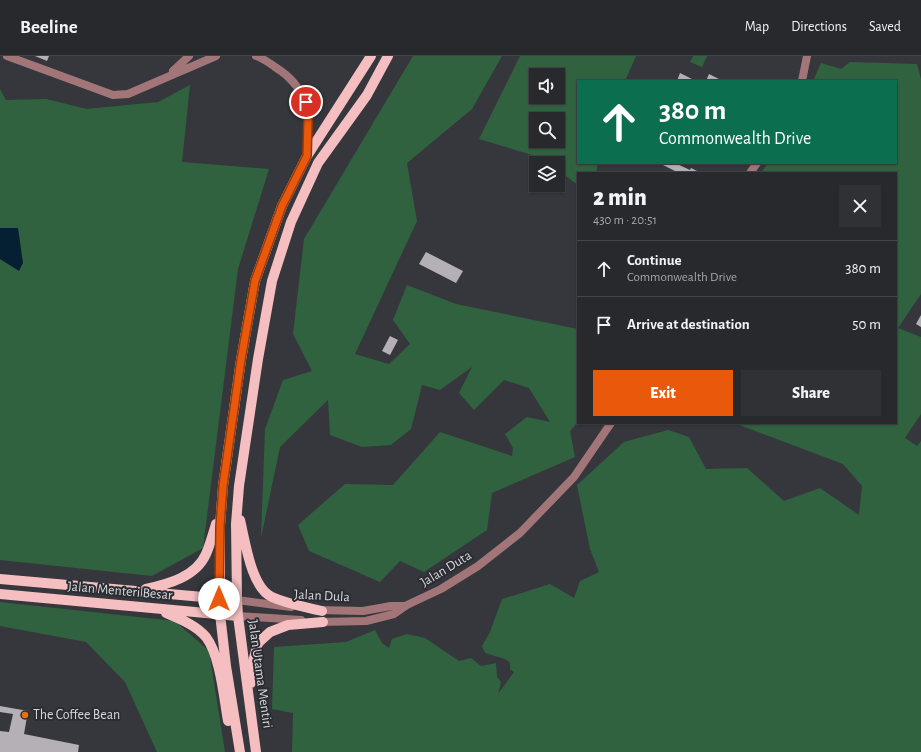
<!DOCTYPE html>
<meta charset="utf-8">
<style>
:root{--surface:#28292d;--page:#303135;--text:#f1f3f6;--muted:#a5a6aa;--line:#444549;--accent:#ea580c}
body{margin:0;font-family:"Alegreya Sans",sans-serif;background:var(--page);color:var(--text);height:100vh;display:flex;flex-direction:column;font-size:15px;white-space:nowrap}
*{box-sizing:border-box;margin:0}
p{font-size:13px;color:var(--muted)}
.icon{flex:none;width:22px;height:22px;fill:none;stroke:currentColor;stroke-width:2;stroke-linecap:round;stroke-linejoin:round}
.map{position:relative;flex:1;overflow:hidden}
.drawer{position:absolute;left:577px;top:116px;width:320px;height:252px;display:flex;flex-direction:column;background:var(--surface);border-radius:0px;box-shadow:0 1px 3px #0004,0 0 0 1px var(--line)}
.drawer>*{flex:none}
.banner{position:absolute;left:577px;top:24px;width:320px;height:84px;border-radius:0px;box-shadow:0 1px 3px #0004,0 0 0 1px var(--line);background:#0b6e4f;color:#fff;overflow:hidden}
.buttons{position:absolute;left:529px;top:12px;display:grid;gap:8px}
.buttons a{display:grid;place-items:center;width:36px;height:36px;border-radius:0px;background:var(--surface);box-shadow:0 1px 3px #0004,0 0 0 1px var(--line);font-size:20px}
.pin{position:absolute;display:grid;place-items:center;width:34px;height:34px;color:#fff;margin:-17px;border:2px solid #fff;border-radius:50%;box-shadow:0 1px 4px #0007}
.me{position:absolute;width:44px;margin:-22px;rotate:0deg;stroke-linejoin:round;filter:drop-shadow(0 0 3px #0008)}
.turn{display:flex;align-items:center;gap:14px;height:84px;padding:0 16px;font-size:18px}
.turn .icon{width:52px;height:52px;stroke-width:2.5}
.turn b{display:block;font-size:28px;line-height:34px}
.round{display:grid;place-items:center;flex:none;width:42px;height:42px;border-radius:0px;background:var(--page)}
.head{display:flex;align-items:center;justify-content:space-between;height:68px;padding:0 16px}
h1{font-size:24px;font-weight:800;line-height:30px}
.cta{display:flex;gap:8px;margin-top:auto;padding:8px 16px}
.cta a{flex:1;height:46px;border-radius:0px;background:var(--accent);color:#fff;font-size:16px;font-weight:800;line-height:46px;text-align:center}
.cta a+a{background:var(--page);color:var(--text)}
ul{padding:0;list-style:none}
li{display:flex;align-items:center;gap:12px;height:56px;padding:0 16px;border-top:1px solid var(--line)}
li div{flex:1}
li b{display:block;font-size:15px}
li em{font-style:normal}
header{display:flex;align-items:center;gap:24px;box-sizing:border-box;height:56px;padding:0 20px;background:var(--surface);border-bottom:1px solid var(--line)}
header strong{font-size:19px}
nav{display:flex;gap:22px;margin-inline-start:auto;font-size:14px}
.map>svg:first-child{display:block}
</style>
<header>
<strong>Beeline</strong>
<nav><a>Map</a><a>Directions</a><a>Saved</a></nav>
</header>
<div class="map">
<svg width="921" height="696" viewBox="0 0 921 696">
<rect width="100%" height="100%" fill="#35373c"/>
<!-- green -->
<path fill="#306240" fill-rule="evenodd" d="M413 0H502L472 53 407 107 417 165 355 298 389 308 410 288 393 264 407 229 456 248 578 273V366L570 375 575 401 492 437 487 474 424 516 400 505 380 526 309 495 298 469 345 428 393 429 440 376 512 400 513 392 505 378 527 361 550 366 529 332 504 324 474 354 459 337 472 311 440 334 422 329 411 373 391 389 362 391 330 379 328 344 280 391 261 482 265 373 283 324 312 315 293 278 304 183Z
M520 0H636L625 25H578V107H598L596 117H578V129L558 114V107H549L542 102 479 83ZM536 19H558V41H536ZM536 63H558V85H536Z
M693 0H707L702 11 690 6Z
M850 6 917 8 921 23V238L898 272 921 281V358L905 382 917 390 921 385V696H292L293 657 272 653 274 591 346 586 375 574 382 587 389 592 392 583 407 578 425 582 459 605 471 602 481 610 496 607 497 621 501 626 498 638 514 616 510 613V607L505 603 485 597 482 590 490 576 502 543 550 528 574 542 580 525 599 516 590 493 577 429 624 386 668 374 689 381 706 413 747 412 784 445 820 432 859 459 862 430 843 408 734 367H896V117H761L768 107H896V25H813L821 7 841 13Z
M190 29 182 106 269 113 238 213 203 492 152 520 0 504V33L6 44 46 43 87 53 158 46Z
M0 546 175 565 209 595 225 696H157L125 626 86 586 0 570Z"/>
<!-- water -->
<path fill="#051f33" d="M0 172H18L23 207 19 215 0 203Z"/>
<!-- building -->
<path fill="#b5b0b5" d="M35 0H49L47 5Z
M680 17 696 25H677Z
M709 18 723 25H706Z
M659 107H675L690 114 691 112 701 117H679Z
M426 196 463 215 456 227 419 208Z
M921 259V271L916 268Z
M390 280 398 284 390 299 382 295Z
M0 650 28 655 24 678 79 689 78 696H0V675L9 676 13 658 0 656Z"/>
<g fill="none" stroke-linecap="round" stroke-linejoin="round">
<!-- minor -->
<path stroke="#a27678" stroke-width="8" d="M802 25 807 0
M750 117 757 107
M237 544 291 551
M317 554 363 555 391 550H405
M238 560 301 564
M319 566 366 565 394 558 407 549 441 533 478 510 520 477 574 421 611 367"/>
<!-- tertiary -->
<path stroke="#a27678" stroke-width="8" d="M7 0 113 39 128 38 216 0
M256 0C263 2 269 7 275 11 312 34 308 60 307 100
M173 15 189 0"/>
<!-- primary -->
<path stroke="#f5bec0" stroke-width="10" d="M240 464C245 484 251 532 272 541 287 548 306 551 322 555
M0 523 237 544
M146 533C168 528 196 521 206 498 210 489 213 478 216 468
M0 538 238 560
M166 557C180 563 196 569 206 581 220 599 224 642 228 665
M251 627 254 602 258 587 270 576 288 569 323 566
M240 696 226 610 220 558V470L223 430 241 304 255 225 282 150 307 100 371 0
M256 696 238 560 237 544 236 468 239 430 258 303 272 225 291 166 318 107 367 39 388 0"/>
</g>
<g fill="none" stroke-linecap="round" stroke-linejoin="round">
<defs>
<path id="route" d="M219 543 220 470 223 430 241 304 255 225 282 150 307 100 308 64 306 46"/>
</defs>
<!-- route casing -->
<use href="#route" stroke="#983908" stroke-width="10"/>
<!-- route -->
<use href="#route" stroke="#ea580c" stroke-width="7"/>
</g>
<!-- markers -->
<circle fill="#e8710a" stroke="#2b2d32" stroke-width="1.5" cx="25" cy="659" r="4"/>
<g text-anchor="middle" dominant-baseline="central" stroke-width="4" stroke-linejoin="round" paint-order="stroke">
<!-- street labels -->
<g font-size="14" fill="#d6d7da" stroke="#2b2d32">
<text transform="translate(446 513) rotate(-31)">Jalan Duta</text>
<text transform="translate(120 535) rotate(5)">Jalan Menteri Besar</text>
<text transform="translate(322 540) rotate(3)">Jalan Dula</text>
<text transform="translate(260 618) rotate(82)">Jalan Utama Mentiri</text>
</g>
<!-- poi labels -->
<g font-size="14" fill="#d6d7da" stroke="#2b2d32" text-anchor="start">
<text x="33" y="659">The Coffee Bean</text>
</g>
</g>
</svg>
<div class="buttons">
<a><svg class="icon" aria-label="sound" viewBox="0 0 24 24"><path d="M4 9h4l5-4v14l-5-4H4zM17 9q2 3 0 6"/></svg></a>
<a><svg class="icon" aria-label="search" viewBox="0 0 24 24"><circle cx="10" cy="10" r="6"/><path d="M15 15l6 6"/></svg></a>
<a><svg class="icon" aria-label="layers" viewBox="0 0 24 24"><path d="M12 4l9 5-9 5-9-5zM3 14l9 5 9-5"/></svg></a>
</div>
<div class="pin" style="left:306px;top:46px;background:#d93025"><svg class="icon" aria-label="arrive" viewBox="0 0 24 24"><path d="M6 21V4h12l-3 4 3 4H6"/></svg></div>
<svg class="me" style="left:219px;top:543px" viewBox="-20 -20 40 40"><circle r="19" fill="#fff"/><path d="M0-13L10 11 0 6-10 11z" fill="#ea580c"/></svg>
<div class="banner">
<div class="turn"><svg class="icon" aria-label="ahead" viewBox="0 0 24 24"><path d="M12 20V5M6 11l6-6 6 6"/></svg><div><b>380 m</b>Commonwealth Drive</div></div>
</div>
<section class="drawer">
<div class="head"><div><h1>2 min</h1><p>430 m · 20:51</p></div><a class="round"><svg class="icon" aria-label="close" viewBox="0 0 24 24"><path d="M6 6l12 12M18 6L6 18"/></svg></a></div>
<ul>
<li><svg class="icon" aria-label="ahead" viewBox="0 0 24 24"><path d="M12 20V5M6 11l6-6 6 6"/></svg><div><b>Continue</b><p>Commonwealth Drive</p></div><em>380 m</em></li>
<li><svg class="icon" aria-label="arrive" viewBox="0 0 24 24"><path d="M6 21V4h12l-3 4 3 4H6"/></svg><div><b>Arrive at destination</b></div><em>50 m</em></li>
</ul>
<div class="cta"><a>Exit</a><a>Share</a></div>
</section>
</div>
